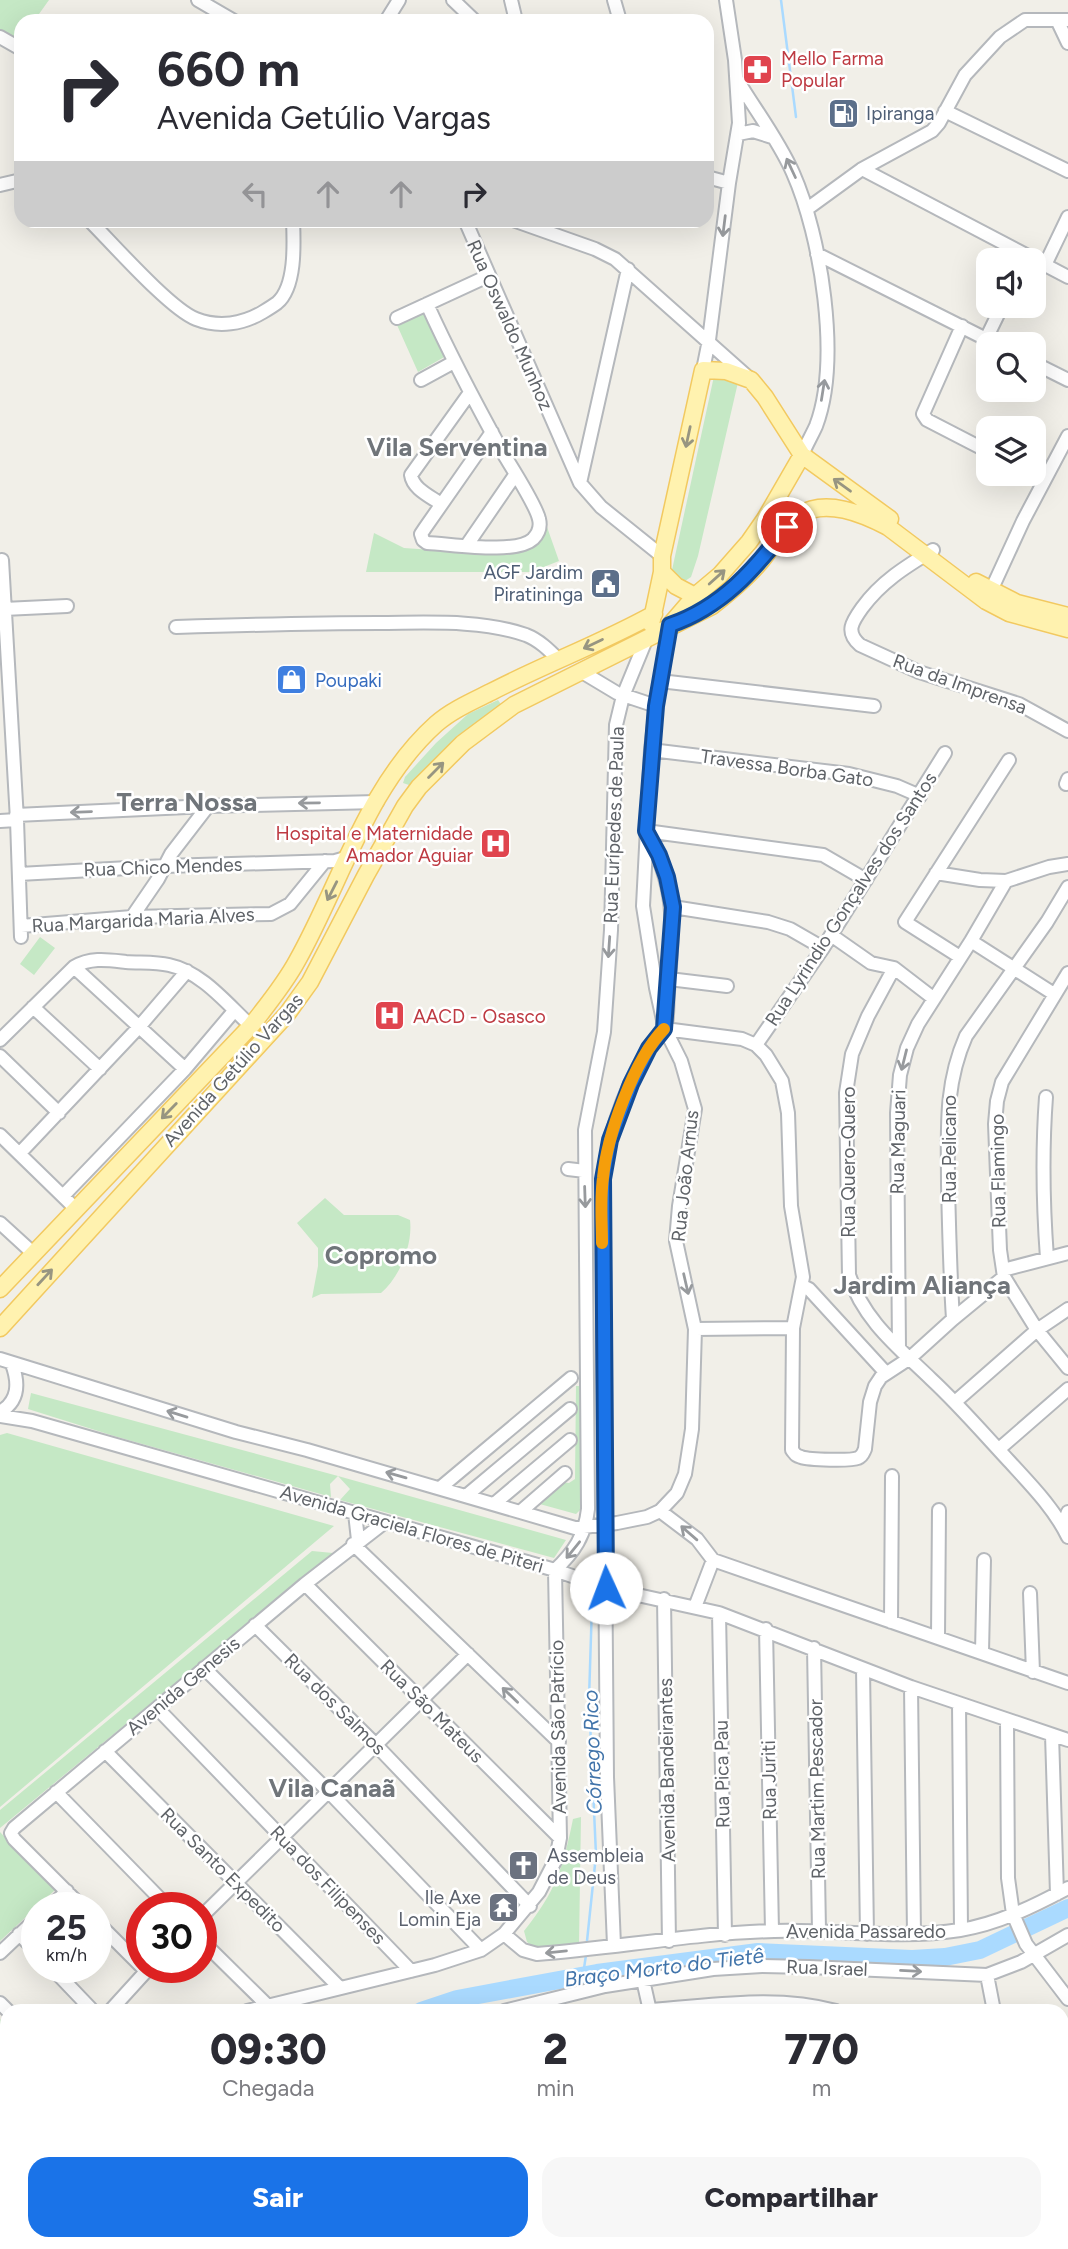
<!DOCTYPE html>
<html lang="pt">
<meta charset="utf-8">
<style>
:root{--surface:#fff;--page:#f7f7f7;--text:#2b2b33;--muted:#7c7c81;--accent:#1a73e8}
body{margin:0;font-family:Figtree,sans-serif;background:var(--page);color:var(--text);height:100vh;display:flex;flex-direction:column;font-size:26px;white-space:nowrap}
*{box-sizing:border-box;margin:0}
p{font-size:23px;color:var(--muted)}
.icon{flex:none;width:38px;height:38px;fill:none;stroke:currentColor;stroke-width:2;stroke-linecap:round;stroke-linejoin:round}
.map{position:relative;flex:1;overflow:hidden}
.panel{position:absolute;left:0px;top:2004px;width:1069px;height:247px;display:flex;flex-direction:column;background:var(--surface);border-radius:21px 21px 0 0;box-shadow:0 7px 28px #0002}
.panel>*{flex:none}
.hud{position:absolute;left:14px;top:14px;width:700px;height:214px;border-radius:21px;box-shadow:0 7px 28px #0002;background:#fff;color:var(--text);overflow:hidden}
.tools{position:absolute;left:976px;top:248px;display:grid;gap:14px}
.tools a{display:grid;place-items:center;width:70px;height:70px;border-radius:14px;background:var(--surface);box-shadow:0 7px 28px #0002;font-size:35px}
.speed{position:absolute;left:21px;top:1892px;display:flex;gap:14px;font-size:35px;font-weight:700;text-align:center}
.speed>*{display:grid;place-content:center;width:91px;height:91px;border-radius:50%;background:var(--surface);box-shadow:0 7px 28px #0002;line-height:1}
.speed small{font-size:18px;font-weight:400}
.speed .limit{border:10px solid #d22;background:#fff;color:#111}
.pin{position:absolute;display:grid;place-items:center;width:60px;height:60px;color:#fff;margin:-30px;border:4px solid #fff;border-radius:50%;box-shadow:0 2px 7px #0007}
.me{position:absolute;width:77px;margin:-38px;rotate:358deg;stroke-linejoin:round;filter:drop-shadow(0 0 5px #0008)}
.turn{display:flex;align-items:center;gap:24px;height:147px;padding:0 28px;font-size:32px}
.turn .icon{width:91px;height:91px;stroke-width:2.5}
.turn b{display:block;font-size:49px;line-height:60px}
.lanes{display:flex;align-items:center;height:66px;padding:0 28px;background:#0003;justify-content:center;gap:35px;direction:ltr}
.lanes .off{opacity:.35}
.eta{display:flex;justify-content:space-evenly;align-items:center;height:119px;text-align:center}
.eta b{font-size:42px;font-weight:800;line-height:49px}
.action{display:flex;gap:14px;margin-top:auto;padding:14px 28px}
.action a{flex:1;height:80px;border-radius:21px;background:var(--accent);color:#fff;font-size:28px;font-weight:800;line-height:80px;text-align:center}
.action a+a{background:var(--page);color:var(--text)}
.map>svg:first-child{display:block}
</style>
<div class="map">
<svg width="1068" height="2249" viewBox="0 0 1068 2249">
<rect width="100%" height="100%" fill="#f1efe8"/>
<!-- green -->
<path fill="#c5e8c5" d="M0 0H49L34 21H21L20 41 0 30Z
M425 311 446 356 418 372 397 325Z
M714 376 739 378 698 556 691 577 682 583 672 570Z
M547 527 559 561 531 572H366L374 533 404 548 461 552 527 549Z
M498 700 502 706 457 736 412 786 403 783 405 777 436 743 468 714Z
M40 937 55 948 34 975 20 964Z
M325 1198 344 1215H398L410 1220C413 1244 400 1277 381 1293L321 1294 312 1298 318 1266V1248L297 1223Z
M576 1386H581V1509L576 1514 536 1503 561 1482 569 1483 575 1479Z
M31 1393 338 1476 566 1540 554 1558 340 1500 350 1489 338 1476 330 1484 331 1497 114 1436 28 1409Z
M7 1433 334 1526 0 1807V1435Z
M312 1551 333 1553 0 1828V1810Z
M581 1817 579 1944 536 1949 527 1942 524 1931C556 1891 563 1868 573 1819Z
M0 1832 55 1890 0 1941Z
M0 2019 7 2026V2092L0 2096Z"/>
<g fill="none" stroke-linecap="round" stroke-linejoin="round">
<!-- stream -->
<path stroke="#aadaff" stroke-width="2.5" d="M781 0 796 117
M587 1941 596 1855 589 1699 592 1604
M583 1975 586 1955"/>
<!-- river -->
<path stroke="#aadaff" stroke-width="18" d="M421 2011 457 1999 597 1973 758 1952 912 1959 945 1957 980 1950 1068 1908
M0 2135 7 2132"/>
<defs>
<path id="minor" d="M198 0 234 21
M453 0 475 21
M511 0 516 21
M614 0 620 21
M386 21 399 0
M1058 22 1068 43
M0 37 21 49
M738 81C756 111 779 141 793 173 821 236 841 360 816 426 812 435 806 445 802 455
M945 111 1068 171
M738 134 753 131 772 137
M862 169 1068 277
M707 177 729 183
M0 185 21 180
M807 209 862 169 932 131 939 123 965 75 1000 37 1025 20H1068
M89 220C112 243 170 309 196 319 219 328 243 324 263 312 268 309 273 306 277 303 296 287 294 244 293 220
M465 220 580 483 601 507 662 556
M513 220 595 249 615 259 750 379
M817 254 998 345
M1045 265 1068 217
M427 304C450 355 476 404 503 453 512 468 536 505 539 519 541 527 538 534 533 539 516 555 452 544 427 543L423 540 421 534 425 528 492 432
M397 318 488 276
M962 326 923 414 927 420 989 452
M986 339 1002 306
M1034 363 1068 380
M703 370 709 340 729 183 739 123 735 60 726 0
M421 380 454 362
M1031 474 1044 481
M580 483 628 269
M441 504C430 496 413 489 411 475L469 394
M467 545 515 475
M933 550C905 567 881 582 862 608 852 622 845 632 860 645L919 672 1019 704 1068 731
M2 560 17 820 21 937
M989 595 1023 521 1068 436
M4 609 67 606
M176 627C243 625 310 623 378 623 425 623 480 619 526 635 539 640 549 650 559 660
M582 672 617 693 656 706
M660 681 874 706
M651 750 849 774 897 786 920 796
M1066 784 1068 779
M16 815 208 806 377 802
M0 821 17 820
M646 831 823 855 866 880
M936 873 980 880 1006 881 1049 867 1068 864
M19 874 165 866 335 861 349 857
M673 907 768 922 790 929 823 948
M132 917 158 879 171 854 208 806
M21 926 132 917 271 914 290 904 325 861
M831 935 871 963 894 968 933 998
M971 941 1054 994
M960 957 905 922 1009 760
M74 967 185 1069
M894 968 868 1016 852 1054 846 1093 849 1275C863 1320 899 1348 931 1379 959 1405 983 1433 1009 1461 1030 1484 1054 1508 1068 1537
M1068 973 1002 1082 997 1101 995 1124 1000 1250 1004 1277 1037 1330 1068 1368
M669 979 727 986
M33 1007 100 1069
M665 1029 742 1039 756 1045 766 1055 782 1081 788 1113 791 1206 803 1277 793 1328 792 1450C796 1455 795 1455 801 1457 809 1460 851 1461 858 1458 863 1456 863 1453 865 1449L870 1402 875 1386 881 1377 910 1358 953 1319 1004 1277
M0 1040 74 967C91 957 108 960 126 962 140 963 156 962 169 965 202 972 227 1004 251 1026
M756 1045 823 948 945 753
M0 1056 59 1113
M1046 1097C1042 1151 1043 1204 1047 1258
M0 1135 76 1209
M20 1153 139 1027 187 971
M568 1169 585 1171
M63 1196 185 1069 234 1011
M0 1223 34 1254
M1003 1270 1068 1253
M803 1286 809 1289 886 1373
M953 1319C950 1274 949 1229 948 1184 948 1131 944 1086 966 1036L1047 922 1068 887
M695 1329 793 1328
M899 1348 897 1113 900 1075 907 1048 918 1024 971 941 1006 881
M0 1359 236 1432 307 1450 575 1528 617 1523 647 1517 660 1511 677 1493 685 1474 692 1429 695 1329 676 1241 679 1206 695 1109 681 1061 665 1029 656 988 643 906 651 750 656 706 670 625
M955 1402 1037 1330 1068 1309
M0 1412C19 1401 19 1383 12 1364
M0 1416 32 1421 555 1570 606 1588 719 1613 911 1687 1068 1740
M999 1449 1068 1389
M440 1488 571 1378
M466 1496 570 1409
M494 1504 570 1440
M660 1511 697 1539 713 1560 1068 1683
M520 1512 565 1473
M355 1513 358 1540
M1063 1525 1068 1512
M353 1544 559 1742
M305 1584 560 1838
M1030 1593 1033 1672
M664 1599 669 1941
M695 1607 713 1560
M719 1613 725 1935
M891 1622 892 1476
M255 1625 376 1745 530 1906
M766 1629 772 1931
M938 1638 939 1510
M814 1648 819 1930
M982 1652 984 1560
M204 1668 329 1792 481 1950
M863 1669 867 1934
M911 1687 914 1934
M959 1704 961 1930
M157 1708 411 1971
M1007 1721 1008 1878 1013 1914 1026 1944 1068 1999
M1052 1735 1057 1894
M105 1751 340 1988
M56 1792 169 1908
M49 1908 67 1891
M83 1908 14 1839 11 1833 14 1828 305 1584 385 1522
M201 1917 468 1654
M96 1921 146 1971
M19 1934 37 1952
M504 1934 523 1950 537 1954C615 1948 695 1933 774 1931 836 1929 898 1940 960 1930 998 1924 1034 1906 1068 1888
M201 1940 268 2006
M614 1945 607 1777 602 1196C604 1146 622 1093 648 1049 652 1042 661 1036 665 1029 668 1022 667 1000 668 992 673 927 678 891 646 831
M0 1953 37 1918
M51 1967 93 2011
M987 1975 994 2011
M643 1980 650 2011
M0 2003 8 2011
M650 2010C711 2006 775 1994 836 2011
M110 2011 150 1967
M247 2011 435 1965 481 1950 504 1934 539 1892 556 1859 560 1838 555 1570C574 1552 585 1536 588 1509L585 1130 604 1032 611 930 616 725 623 696 646 640
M504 2011 605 1986 713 1969 762 1966 809 1967 987 1975 1021 1962 1068 1935
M1062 2068 1068 2067
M1062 2109 1068 2104
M0 2110 7 2106
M0 2158 7 2153
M0 2172 7 2169
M1062 2215 1068 2211
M114 2244 121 2249
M268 2244 276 2249
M671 2244 678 2249
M1003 2244 1007 2249
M330 2249 334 2244
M436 2249 440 2244
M546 2249 550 2244
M635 2249 639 2244
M753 2249 757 2244
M916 2249 922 2244
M1018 2249 1019 2244"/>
<path id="major" d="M662 572 676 586 695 596
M976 582 1017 603 1068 616
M651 624 662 572V556L703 370 726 371 751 380 765 397 802 455 890 519
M670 625 695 596 720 575 749 542 765 519 802 455
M0 1289 251 1026C267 1005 284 985 297 961 341 883 367 786 436 724 452 710 473 701 491 692 545 664 602 643 654 614
M0 1328 287 1014 310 982 366 875 405 806 419 787 463 743 514 705 712 606C730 592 747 578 761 561 773 547 783 525 799 515 826 498 863 514 888 527L986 601 1009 613 1068 629
M1062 2226 1068 2229
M1047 2244 1060 2249
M37 2249 49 2244"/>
</defs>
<!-- minor casing -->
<use href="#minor" stroke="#b5b8bc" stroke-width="16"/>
<!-- major casing -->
<use href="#major" stroke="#f2c960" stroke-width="19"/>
<!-- minor -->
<use href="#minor" stroke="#fff" stroke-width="12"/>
<!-- major -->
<use href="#major" stroke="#fff2af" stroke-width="16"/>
</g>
<!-- one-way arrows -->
<defs><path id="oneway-shaft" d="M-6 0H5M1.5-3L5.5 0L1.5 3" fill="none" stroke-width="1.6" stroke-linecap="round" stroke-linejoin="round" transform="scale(1.75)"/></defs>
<g stroke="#979a9d">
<use href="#oneway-shaft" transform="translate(791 168) rotate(-115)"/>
<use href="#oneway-shaft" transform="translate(724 226) rotate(97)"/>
<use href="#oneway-shaft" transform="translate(823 390) rotate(-81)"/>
<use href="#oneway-shaft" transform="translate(309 803) rotate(179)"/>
<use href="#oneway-shaft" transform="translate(81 812) rotate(178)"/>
<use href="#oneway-shaft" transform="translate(609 947) rotate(94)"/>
<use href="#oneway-shaft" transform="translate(904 1060) rotate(104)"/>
<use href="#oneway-shaft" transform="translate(585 1197) rotate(88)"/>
<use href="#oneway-shaft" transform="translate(686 1284) rotate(77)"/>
<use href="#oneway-shaft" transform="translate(177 1414) rotate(-163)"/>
<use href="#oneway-shaft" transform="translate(396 1475) rotate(-164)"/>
<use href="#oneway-shaft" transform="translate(689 1533) rotate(-139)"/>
<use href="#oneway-shaft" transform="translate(573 1550) rotate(129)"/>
<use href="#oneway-shaft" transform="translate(510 1695) rotate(-136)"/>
<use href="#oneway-shaft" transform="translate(556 1952) rotate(174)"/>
<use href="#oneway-shaft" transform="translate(911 1971) rotate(3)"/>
</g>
<g stroke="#979581">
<use href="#oneway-shaft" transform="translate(688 437) rotate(102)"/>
<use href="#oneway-shaft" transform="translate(842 485) rotate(-144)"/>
<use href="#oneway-shaft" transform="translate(717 577) rotate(-42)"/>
<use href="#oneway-shaft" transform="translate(593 644) rotate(154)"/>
<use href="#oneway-shaft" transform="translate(436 770) rotate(-45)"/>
<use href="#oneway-shaft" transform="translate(332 891) rotate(117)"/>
<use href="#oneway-shaft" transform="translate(169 1111) rotate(134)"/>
<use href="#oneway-shaft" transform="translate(45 1277) rotate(-47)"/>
</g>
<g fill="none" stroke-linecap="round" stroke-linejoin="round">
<defs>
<path id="route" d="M606 1588 603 1179 610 1140 631 1084 649 1048 664 1029 673 907 667 877 659 855 646 831 656 706 670 625C722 607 754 570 787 527"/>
</defs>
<!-- route casing -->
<use href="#route" stroke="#114b97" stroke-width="18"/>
<!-- route -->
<use href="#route" stroke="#1a73e8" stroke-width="12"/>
<!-- slow -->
<path stroke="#f59e0b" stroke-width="12" d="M602 1243C602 1222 600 1199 603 1178 607 1135 634 1060 664 1029"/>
</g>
<!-- icons -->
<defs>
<symbol id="pharmacy-square" viewBox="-11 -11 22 22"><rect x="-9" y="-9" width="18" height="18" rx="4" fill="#e0444e" stroke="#fff"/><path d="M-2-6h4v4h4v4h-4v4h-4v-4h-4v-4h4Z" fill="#fff"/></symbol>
<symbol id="fuel-square" viewBox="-11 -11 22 22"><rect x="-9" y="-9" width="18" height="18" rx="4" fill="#5c6f8a" stroke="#fff"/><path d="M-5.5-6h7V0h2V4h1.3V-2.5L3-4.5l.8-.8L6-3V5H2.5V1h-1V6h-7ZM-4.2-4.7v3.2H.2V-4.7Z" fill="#fff"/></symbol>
<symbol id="civic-square" viewBox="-11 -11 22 22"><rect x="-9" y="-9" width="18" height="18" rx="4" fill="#5c6f8a" stroke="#fff"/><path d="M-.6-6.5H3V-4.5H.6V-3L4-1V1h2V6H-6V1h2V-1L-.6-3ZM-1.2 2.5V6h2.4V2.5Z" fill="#fff"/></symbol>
<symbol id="shop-square" viewBox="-11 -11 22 22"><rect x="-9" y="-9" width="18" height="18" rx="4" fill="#3f7fe0" stroke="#fff"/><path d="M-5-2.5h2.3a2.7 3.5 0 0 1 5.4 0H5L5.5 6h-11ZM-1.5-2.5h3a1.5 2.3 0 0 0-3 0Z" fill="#fff"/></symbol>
<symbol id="hospital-square" viewBox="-11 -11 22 22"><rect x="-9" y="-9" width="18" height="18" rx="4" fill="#e0444e" stroke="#fff"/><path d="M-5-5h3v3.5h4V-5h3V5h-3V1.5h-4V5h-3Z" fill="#fff"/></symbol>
<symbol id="church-square" viewBox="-11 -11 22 22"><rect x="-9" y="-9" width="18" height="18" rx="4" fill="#6b7280" stroke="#fff"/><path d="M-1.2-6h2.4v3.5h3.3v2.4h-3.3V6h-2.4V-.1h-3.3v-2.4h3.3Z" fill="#fff"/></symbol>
<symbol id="temple-square" viewBox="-11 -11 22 22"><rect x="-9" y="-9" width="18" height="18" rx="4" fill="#6b7280" stroke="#fff"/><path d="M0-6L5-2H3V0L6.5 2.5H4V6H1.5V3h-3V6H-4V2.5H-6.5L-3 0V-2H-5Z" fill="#fff"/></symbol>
</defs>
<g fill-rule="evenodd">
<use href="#pharmacy-square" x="740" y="52" width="35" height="35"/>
<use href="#fuel-square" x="826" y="96" width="35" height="35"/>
<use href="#civic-square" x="588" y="566" width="35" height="35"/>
<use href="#shop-square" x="274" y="662" width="35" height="35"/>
<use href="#hospital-square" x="478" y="826" width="35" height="35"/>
<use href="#hospital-square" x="372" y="998" width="35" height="35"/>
<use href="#church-square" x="506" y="1848" width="35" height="35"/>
<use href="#temple-square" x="486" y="1890" width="35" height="35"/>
</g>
<g text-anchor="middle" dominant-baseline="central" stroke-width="5" stroke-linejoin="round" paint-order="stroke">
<!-- health labels -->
<g font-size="19" fill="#be3a42" stroke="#fff" text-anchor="start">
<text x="781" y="58">Mello Farma<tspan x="781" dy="22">Popular</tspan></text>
<text x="473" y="833" text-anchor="end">Hospital e Maternidade<tspan x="473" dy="22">Amador Aguiar</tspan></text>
<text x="413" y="1016">AACD - Osasco</text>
</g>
<!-- service labels -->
<g font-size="19" fill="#4e5e75" stroke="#fff" text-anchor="start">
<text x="866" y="113">Ipiranga</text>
<text x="583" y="572" text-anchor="end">AGF Jardim<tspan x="583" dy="22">Piratininga</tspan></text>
</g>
<!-- street labels -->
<g font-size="19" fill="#5f6368" stroke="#fff">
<text transform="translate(510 325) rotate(66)">Rua Oswaldo Munhoz</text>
<text transform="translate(960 684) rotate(20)">Rua da Imprensa</text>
<text transform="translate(787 768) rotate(8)">Travessa Borba Gato</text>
<text transform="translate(614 825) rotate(-88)">Rua Eurípedes de Paula</text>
<text transform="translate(163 867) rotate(-2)">Rua Chico Mendes</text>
<text transform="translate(851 899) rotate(-57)">Rua Lyrindio Gonçalves dos Santos</text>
<text transform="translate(143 920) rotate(-3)">Rua Margarida Maria Alves</text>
<text transform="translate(233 1070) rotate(-48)">Avenida Getúlio Vargas</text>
<text transform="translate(898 1142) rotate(-89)">Rua Maguari</text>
<text transform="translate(949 1149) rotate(-90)">Rua Pelicano</text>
<text transform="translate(848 1162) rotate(-90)">Rua Quero-Quero</text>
<text transform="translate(998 1171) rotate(-91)">Rua Flamingo</text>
<text transform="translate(685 1176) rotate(-84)">Rua João Arnus</text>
<text transform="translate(412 1529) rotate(16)">Avenida Graciela Flores de Piteri</text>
<text transform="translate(183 1686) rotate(-40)">Avenida Genesis</text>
<text transform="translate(335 1704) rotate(45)">Rua dos Salmos</text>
<text transform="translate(432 1711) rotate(45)">Rua São Mateus</text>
<text transform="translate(558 1727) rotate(-91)">Avenida São Patrício</text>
<text transform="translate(667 1770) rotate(-91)">Avenida Bandeirantes</text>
<text transform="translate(722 1774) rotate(-91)">Rua Pica Pau</text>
<text transform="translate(769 1780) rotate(-91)">Rua Juriti</text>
<text transform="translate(817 1789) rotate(-91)">Rua Martim Pescador</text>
<text transform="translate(223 1870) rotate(45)">Rua Santo Expedito</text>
<text transform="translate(328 1885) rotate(46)">Rua dos Filipenses</text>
<text x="866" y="1931">Avenida Passaredo</text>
<text transform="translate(827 1968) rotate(2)">Rua Israel</text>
</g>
<!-- shop labels -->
<g font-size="19" fill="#366cbe" stroke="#fff" text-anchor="start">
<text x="315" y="680">Poupaki</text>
</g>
<!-- worship labels -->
<g font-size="19" fill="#5b616d" stroke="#fff" text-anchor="start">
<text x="547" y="1855">Assembleia<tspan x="547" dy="22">de Deus</tspan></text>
<text x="481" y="1897" text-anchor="end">Ile Axe<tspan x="481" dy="22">Lomin Eja</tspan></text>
</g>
<!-- water labels -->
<g font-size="21" font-style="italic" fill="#4174aa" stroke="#fff">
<text transform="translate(592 1752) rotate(-92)">Córrego Rico</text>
<text transform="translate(664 1967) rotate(-7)">Braço Morto do Tietê</text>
</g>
<!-- district labels -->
<g font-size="26" font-weight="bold" fill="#70757a" stroke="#fff">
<text x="457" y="447">Vila Serventina</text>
<text x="187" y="802">Terra Nossa</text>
<text x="381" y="1255">Copromo</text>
<text x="922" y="1285">Jardim Aliança</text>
<text x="332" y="1788">Vila Canaã</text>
</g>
</g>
</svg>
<div class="tools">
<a><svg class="icon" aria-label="sound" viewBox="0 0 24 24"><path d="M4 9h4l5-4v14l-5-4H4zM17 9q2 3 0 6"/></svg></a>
<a><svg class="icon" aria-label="search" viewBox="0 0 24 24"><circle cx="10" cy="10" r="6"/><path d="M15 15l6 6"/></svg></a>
<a><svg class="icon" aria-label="layers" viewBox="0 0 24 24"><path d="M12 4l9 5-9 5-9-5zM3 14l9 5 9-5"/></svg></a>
</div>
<div class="speed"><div>25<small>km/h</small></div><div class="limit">30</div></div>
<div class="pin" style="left:787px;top:527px;background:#d93025"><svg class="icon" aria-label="arrive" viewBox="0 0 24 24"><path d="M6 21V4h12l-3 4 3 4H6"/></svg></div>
<svg class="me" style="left:606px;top:1588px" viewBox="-20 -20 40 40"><circle r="19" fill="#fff"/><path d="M0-13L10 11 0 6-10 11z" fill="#1a73e8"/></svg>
<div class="hud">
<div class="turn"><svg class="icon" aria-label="right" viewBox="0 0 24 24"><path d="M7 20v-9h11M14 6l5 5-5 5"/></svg><div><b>660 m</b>Avenida Getúlio Vargas</div></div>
<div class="lanes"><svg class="icon off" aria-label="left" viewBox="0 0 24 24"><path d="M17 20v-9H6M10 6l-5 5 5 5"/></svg><svg class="icon off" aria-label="ahead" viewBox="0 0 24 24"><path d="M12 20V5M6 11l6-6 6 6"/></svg><svg class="icon off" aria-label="ahead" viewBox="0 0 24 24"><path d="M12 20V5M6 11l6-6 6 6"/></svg><svg class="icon" aria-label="right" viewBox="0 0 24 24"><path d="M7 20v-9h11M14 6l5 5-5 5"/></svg></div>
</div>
<section class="panel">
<div class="eta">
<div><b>09:30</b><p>Chegada</p></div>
<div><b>2</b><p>min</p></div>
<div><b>770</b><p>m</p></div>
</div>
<div class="action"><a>Sair</a><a>Compartilhar</a></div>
</section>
</div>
